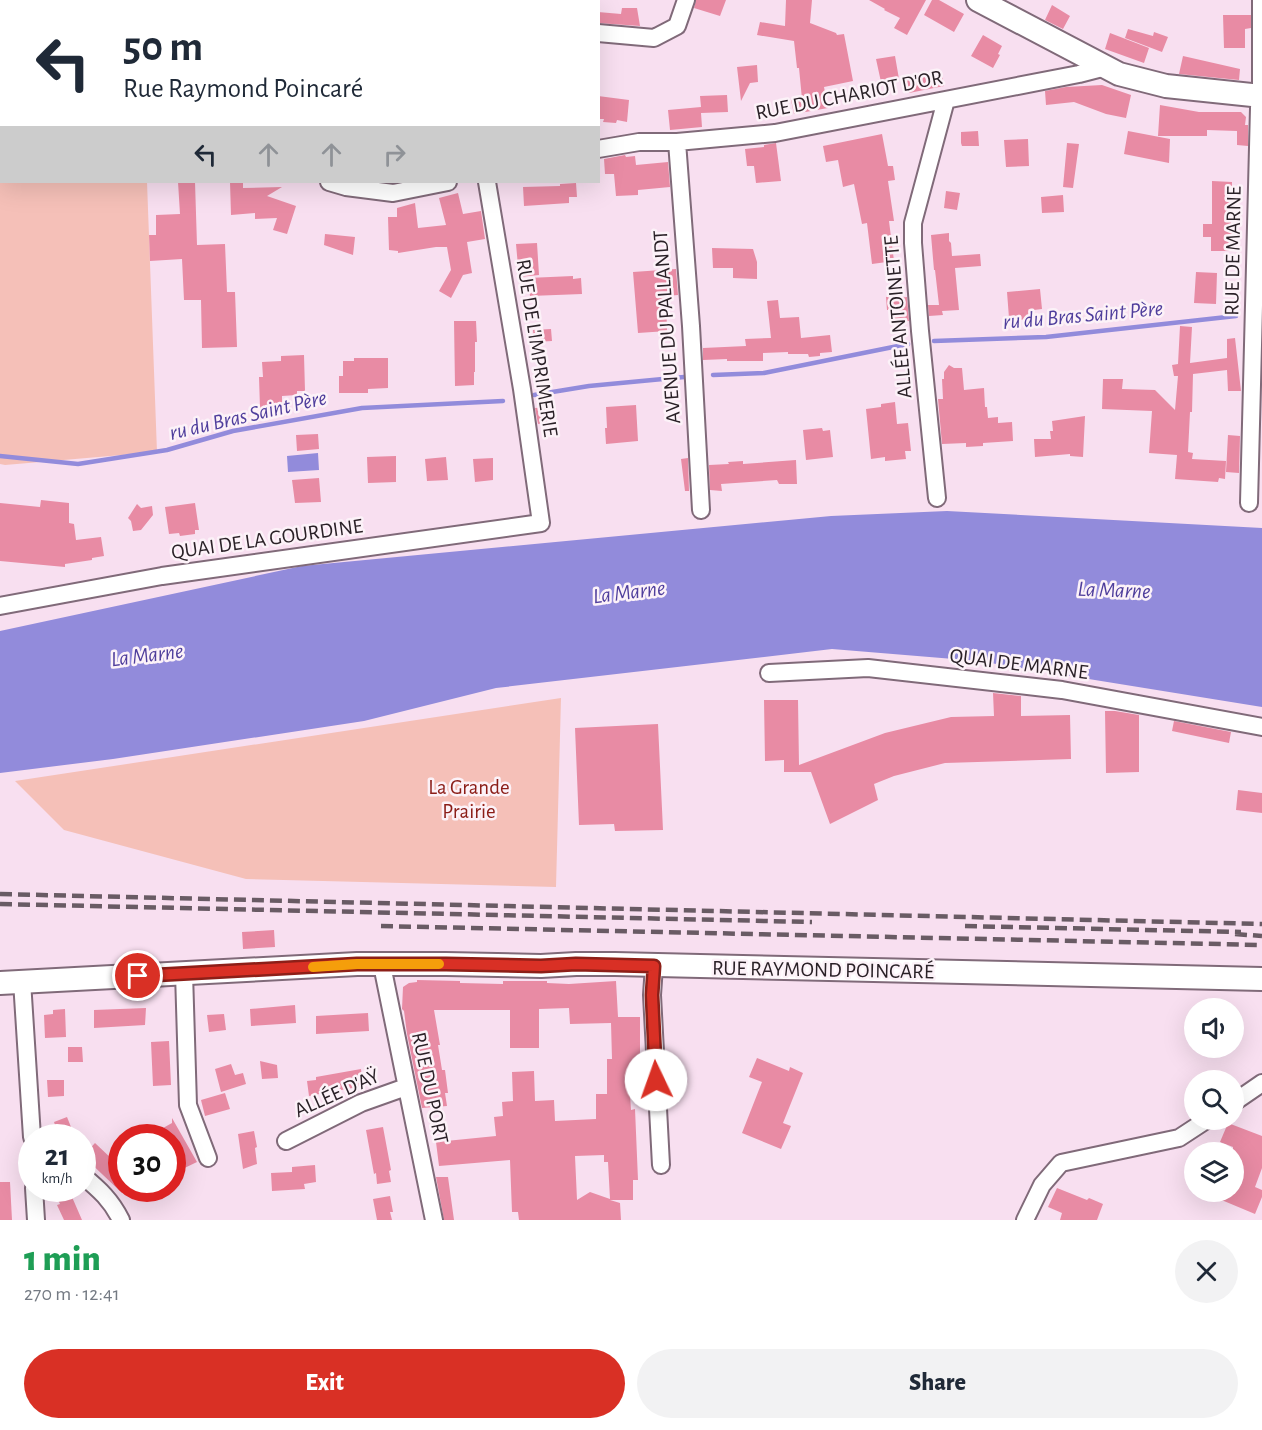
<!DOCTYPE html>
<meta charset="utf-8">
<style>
:root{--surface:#fff;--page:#f2f2f3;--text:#1f2937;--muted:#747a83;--accent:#d93025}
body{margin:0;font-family:"Alegreya Sans",sans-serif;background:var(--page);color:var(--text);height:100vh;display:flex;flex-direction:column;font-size:22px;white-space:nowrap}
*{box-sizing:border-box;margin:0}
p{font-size:20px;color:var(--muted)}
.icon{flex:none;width:33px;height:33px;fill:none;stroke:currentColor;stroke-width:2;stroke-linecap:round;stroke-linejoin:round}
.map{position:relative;height:1220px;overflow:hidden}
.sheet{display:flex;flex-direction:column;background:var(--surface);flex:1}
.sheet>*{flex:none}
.hud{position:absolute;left:0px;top:0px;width:600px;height:183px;box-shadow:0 6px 24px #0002;background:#fff;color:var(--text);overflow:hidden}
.controls{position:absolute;left:1184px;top:998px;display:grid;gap:12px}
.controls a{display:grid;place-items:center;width:60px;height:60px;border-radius:50%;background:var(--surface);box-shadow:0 6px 24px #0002;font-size:30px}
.speed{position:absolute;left:18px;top:1124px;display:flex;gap:12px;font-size:30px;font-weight:700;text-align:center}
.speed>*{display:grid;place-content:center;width:78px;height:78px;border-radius:50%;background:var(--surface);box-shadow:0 6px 24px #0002;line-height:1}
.speed small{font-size:15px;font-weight:400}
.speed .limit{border:9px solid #d22;background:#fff;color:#111}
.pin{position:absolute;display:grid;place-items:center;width:51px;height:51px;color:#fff;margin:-26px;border:3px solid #fff;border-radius:50%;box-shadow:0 2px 6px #0007}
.me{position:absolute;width:66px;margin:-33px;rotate:357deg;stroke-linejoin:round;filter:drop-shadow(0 0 4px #0008)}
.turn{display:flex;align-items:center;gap:21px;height:126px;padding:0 24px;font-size:27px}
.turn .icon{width:78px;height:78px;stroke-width:2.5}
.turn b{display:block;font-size:42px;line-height:51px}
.lanes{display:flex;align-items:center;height:57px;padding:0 24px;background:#0003;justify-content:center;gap:30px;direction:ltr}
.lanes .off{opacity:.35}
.round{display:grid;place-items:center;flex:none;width:63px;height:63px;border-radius:32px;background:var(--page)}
.headline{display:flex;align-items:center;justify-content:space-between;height:102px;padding:0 24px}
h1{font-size:36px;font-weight:800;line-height:45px;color:#1e9e55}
.primary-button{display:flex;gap:12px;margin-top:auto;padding:12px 24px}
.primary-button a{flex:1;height:69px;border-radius:36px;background:var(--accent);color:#fff;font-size:24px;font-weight:800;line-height:69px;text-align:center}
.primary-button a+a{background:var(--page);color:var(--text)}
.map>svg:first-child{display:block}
</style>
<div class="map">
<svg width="1262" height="1220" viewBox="0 0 1262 1220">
<rect width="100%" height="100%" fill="#f8dff0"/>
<!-- green -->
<path fill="#f5c0b8" d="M0 165H1L2 182H147L157 452 5 465 0 464Z
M561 698 556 887 246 879 64 830 15 781Z"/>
<!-- water -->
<path fill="#928bdb" d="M318 453 319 470 288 472 287 456Z
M947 511 1262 528V707L978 661 832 649 496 688 364 721 113 759 0 773V631L302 566 831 516Z"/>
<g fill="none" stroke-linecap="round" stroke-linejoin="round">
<!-- stream -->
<path stroke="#928bdb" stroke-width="4.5" d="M934 341 1046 337 1236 316
M713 375 764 373 908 344
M534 395 589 386 684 377
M0 456 78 464 167 450 233 431 362 408 503 401"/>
</g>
<!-- building -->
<path fill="#e88ba4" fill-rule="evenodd" d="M696 0H726L720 16 694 8Z
M786 0H812L810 23 836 33 837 35 844 34 853 81 824 87 828 108 794 114 791 100 802 99 799 68H797L794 41 757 35 760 22 785 26Z
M869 0H926L907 35 894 28 900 18 884 10 885 9Z
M932 0H939L964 14 954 32 924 15Z
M1052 5 1070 16 1063 29 1045 20Z
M622 8H637L640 26 598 23V12L621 14Z
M1223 15H1251V28L1245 29V48H1224Z
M1128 29 1153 36 1154 32 1168 37 1162 52 1125 38Z
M1110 33 1149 48 1144 63 1105 49Z
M983 35 1002 46 998 54 1000 55 993 68 971 56Z
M895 56 899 79 881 82 876 59Z
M1183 56 1240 69 1239 80 1179 74Z
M757 65 758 82 750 83 741 101 737 67Z
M941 71 944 86 909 93 906 77Z
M1102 85 1131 95 1126 118 1106 114 1074 102 1046 105 1045 91 1066 87Z
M727 95 728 112 701 113 702 127 670 130 668 110 701 107 700 96Z
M598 96 629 100 627 122 617 120 616 123 603 122 604 119H598Z
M1160 105 1199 112H1241L1246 117 1245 125H1248V146L1237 145V131L1207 130V136H1158Z
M978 131 979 146H962L961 143V132Z
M1128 131 1170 139 1169 163 1124 154Z
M882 134 888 166H893L895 180 888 181 894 221H889L894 261 872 264 867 223 862 224 854 184 843 187 838 160 826 162 823 146Z
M1028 139 1029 166 1006 167 1004 140Z
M776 143 781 181 756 183 754 166H747L745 149 764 147V145Z
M1067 143 1079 144 1073 188 1063 187Z
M625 155 626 157 635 156 636 165 668 162 670 187 638 190V195L616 196 614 174H605L604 159Z
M1212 181 1232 182 1231 224H1233L1232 251H1211V237H1203V224H1212Z
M178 182H195L197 245 225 244 227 292H235L237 347 202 348 201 300H184L182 259 150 261 149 235H156V215L180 214Z
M230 182H243V188L282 187 267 196 296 206 287 234 273 230 277 218 255 219V213L231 215Z
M576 183 577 197H569V203L524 206 523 187 560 186V184Z
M946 191 960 193 957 210 944 208Z
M458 193 463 214 481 211 485 239 467 242 472 273 463 275 451 298 439 291 451 270 447 247H436L398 253V251L389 250 388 217H397V208L415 203 418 228 446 225 439 198Z
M1063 195 1064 212 1042 213 1041 197Z
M949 233V241L951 243 952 256 980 254 981 266 955 268 959 310 942 311 943 315 929 316 928 305H939L935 270H934L931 235Z
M325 234 355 237 353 255 324 245Z
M537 243 539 275 519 277 516 244Z
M712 248 753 249 757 262V279L733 278V268H713Z
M676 269 678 295 666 296 667 331 638 333 633 272Z
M1196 272 1217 273 1216 304 1194 303Z
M573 276V279L581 278 582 294 530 296 528 278Z
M1040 289 1042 309 1034 310V319L1015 320V317L1009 318 1007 292Z
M899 296V298L907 297 909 321 894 322 893 310H887L886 297Z
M778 300 780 318 799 317 801 338 830 335 832 352 820 353V356L809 357 808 354H788V352L763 353V361H727V359L703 360V348L746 346 745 339 771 338 767 301Z
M454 321H476L477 342H475V372H474V385L455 386Z
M1180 326 1192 327 1190 363 1227 358V339L1235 338 1241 391H1228L1227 370 1193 374 1192 412H1190L1188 452 1193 453 1192 459 1226 461 1225 479 1219 478 1218 482 1175 479 1177 455 1149 453 1152 411 1102 409 1103 379H1123L1122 389 1155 390 1175 410 1178 376H1174L1172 365 1178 364Z
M551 329 552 341 534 342 533 330Z
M304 355 305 391H297V395L282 396V407L260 408 259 377H263L262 362 281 361V356Z
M354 358H388V388L368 389V393H339V376H343V361H354Z
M949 365 954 368H962L964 390 984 388 985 407H987L988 418 998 417V423L1012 422 1013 441 983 443V446L966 447V443L942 444 938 399H943L942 379H944V372Z
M895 402 897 424 908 423 911 451H905L906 459 885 461V457L871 459 866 409 881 407V404Z
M636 405 638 441 606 444 605 428H607L606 407Z
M546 407 548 422 538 424 535 408Z
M1085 416 1083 457 1070 456V454L1035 457 1034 439H1051L1050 431H1053L1052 421Z
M822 428 823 431 830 430 833 457 806 460 803 430Z
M318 434 319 449 297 451 296 435Z
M1228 435 1240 436 1239 473 1226 472Z
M396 456V482L368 483 367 457Z
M446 457 448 480 427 481 425 459Z
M493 458V480L475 482 473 459Z
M688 458 689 491H685L681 459Z
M796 460 797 484H779L777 480 721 484 722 491 710 490 709 465 729 464 728 462 743 461V464Z
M319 478 321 502 295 503 292 480Z
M41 500 69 503V523L74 524 76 540 101 537 104 556 92 558V560L65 564V567L0 561V503L40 507Z
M195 503 199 530H195V534L180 536 179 533 169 534 165 507Z
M137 504 141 508 152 506 153 515 141 530 133 531 131 521 128 518Z
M993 693 1021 696V716L1070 715 1071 759 945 763 894 776 874 784 878 800 830 824 811 772H784V760L765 761 764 700H798L799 765 885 733 951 717 994 716Z
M1105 711H1115L1139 715V772L1106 773Z
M1174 721 1231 732 1229 743 1172 731Z
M658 724 663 830 615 831 614 824 579 825 575 728Z
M1238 790 1262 793V813L1236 810Z
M274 930 275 947 243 949 242 932Z
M417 980 460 981V983L503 984V981H547V983L569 984 616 981 618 1017H640V1078L629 1079 631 1110 635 1109 638 1180H633V1200H610L620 1203 621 1220H519L518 1212H512L510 1160 439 1166 436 1142 496 1136 494 1117 503 1116 502 1102 513 1101 512 1072 534 1071 535 1101 554 1100 555 1121 596 1119V1094H607V1059H612L611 1023 570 1024 569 1008 539 1009V1048H510V1010H434L440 1045H438L442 1070H445L448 1093H445L447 1106 422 1108 407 1034 404 1011 402 1009 403 987 409 983 417 982ZM604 1155V1162H608L610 1199 590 1192 577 1200 575 1156Z
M295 1005 296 1023 251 1026 250 1009Z
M146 1008 145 1025 94 1028V1010Z
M65 1009 66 1037 45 1038 44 1015 53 1014V1010Z
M368 1013 369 1031 316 1034V1016Z
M224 1014 226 1030 209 1032 207 1015Z
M169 1041 171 1085 153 1086 151 1042Z
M68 1047H82L83 1062H68Z
M757 1058 789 1071 790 1067 803 1073 783 1123 791 1126 781 1149 742 1133 762 1082 749 1077Z
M260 1061 277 1065 278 1078 262 1079Z
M231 1064 235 1075 243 1073 246 1084 221 1092 215 1069Z
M361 1069 363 1086 309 1096 307 1081 316 1080V1077Z
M47 1080H64V1096L48 1097Z
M225 1093 230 1109 205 1116 201 1100Z
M67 1117 75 1137H59L54 1122Z
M172 1118 197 1162 172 1174V1137H147L172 1123Z
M1228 1123 1262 1136V1168L1255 1187 1262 1190V1197L1255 1214 1200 1191H1233V1147L1220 1142Z
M383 1127 391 1170 389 1171 391 1182 377 1184 376 1173 374 1174 366 1130Z
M254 1131 257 1147 255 1148 257 1164 243 1169 238 1134Z
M95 1143 114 1161 112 1163 122 1172V1193L83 1156Z
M315 1165 316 1182 304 1184 305 1189 272 1191 271 1173 292 1172V1167Z
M436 1177H448L454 1220H444Z
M0 1182H10L12 1220H0Z
M52 1188H64L70 1198 72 1197 82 1220H64L57 1205 60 1204Z
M1057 1188 1087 1200 1089 1198 1103 1204 1097 1220H1060L1062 1213 1048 1207Z
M390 1196 393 1212H390L392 1220H377L373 1199Z"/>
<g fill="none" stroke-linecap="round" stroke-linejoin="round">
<defs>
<path id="street" d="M527 0V2
M598 33 654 38 677 26 686 0
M0 110 2 111
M677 142 691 326 701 510
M598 149 639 142H677L775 133 1079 74 1106 67
M0 151 2 150
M329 182 346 187 393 193 448 182
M937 498 920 331 913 243V223L946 100
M1249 503 1259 108 1261 84V0
M0 606 162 576 541 523 522 389 487 182
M769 673 868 668 1062 690 1262 727
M384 964V975L434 1220
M654 966 652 995 661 1165
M184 973 188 1105 208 1158
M22 981 32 1137
M1233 1103 1262 1083
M286 1141 361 1103 406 1087
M82 1175C100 1190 111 1200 121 1220
M34 1188 36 1220
M1025 1220 1042 1185 1061 1163 1179 1138 1208 1119"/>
<path id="secondary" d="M978 0 1119 74 1166 86 1262 96
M0 983 357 964H446L541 966 576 964H615L1262 979"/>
</defs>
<!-- street casing -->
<use href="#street" stroke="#806a79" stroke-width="20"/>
<!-- secondary casing -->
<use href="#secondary" stroke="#806a79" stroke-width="26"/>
<!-- street -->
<use href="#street" stroke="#fff" stroke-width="16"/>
<!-- secondary -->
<use href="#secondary" stroke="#fff" stroke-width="22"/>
<!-- rail -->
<path stroke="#695b64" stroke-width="4.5" stroke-dasharray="12 6" stroke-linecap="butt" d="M0 894 1262 924
M0 904 812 922
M381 926 1262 945
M965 926 1241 932
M1235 934 1262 936"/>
</g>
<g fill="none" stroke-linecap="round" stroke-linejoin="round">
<defs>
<path id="route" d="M138 976 357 964H446L541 966 576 964 654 966 652 995 656 1080"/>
</defs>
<!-- route casing -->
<use href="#route" stroke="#8d1f18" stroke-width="15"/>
<!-- route -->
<use href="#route" stroke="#d93025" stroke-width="10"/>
<!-- slow -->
<path stroke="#f59e0b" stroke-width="10" d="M313 967 357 964H439"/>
</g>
<g text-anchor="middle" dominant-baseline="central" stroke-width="5" stroke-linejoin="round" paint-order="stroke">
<!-- street labels -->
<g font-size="21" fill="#2a2127" stroke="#fcf2f8">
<text transform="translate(849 95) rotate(-11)">RUE DU CHARIOT D'OR</text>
<text transform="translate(1233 251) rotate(-89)">RUE DE MARNE</text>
<text transform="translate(898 317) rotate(-95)">ALLÉE ANTOINETTE</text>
<text transform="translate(667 327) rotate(-94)">AVENUE DU PALLANDT</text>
<text transform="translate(537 348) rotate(81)">RUE DE L'IMPRIMERIE</text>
<text transform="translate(267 539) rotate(-8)">QUAI DE LA GOURDINE</text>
<text transform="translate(1019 664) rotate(7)">QUAI DE MARNE</text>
<text transform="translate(823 970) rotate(1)">RUE RAYMOND POINCARÉ</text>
<text transform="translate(430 1088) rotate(78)">RUE DU PORT</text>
<text transform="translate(337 1093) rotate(-24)">ALLÉE D'AŸ</text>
</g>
<!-- park labels -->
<g font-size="21" fill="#8b1d17" stroke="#fcf2f8">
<text x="469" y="787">La Grande<tspan x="469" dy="24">Prairie</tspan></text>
</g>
<!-- water labels -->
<g font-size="22" font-style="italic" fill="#4f3e9c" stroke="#fcf2f8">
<text transform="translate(1083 315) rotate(-5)">ru du Bras Saint Père</text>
<text transform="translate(248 415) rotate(-13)">ru du Bras Saint Père</text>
<text transform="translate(1114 590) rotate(2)">La Marne</text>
<text transform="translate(629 592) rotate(-7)">La Marne</text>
<text transform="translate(147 655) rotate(-7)">La Marne</text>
</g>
</g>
</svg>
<div class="controls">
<a><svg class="icon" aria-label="sound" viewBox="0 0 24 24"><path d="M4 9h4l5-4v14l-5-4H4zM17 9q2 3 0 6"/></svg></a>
<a><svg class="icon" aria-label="search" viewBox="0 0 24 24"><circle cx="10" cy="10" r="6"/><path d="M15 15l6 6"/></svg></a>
<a><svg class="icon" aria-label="layers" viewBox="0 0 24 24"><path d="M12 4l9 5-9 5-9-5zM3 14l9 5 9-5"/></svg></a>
</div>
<div class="speed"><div>21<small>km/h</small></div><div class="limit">30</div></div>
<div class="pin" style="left:138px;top:976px;background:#d93025"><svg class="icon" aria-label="arrive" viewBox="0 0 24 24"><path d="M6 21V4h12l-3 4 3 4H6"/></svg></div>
<svg class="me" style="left:656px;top:1080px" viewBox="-20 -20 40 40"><circle r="19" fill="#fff"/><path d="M0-13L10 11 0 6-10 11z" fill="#d93025"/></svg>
<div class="hud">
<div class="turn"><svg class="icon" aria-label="left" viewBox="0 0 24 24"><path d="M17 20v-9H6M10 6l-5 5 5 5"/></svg><div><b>50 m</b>Rue Raymond Poincaré</div></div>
<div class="lanes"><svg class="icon" aria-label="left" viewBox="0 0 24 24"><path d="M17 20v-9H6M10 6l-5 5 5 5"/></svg><svg class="icon off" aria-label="ahead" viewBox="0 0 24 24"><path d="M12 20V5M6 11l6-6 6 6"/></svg><svg class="icon off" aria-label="ahead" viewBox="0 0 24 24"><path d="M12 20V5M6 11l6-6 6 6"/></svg><svg class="icon off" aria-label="right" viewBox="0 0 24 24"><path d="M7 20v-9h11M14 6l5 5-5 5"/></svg></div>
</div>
</div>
<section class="sheet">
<div class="headline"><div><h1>1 min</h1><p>270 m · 12:41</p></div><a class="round"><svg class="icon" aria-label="close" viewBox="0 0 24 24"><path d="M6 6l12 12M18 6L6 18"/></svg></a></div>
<div class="primary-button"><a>Exit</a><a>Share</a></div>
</section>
